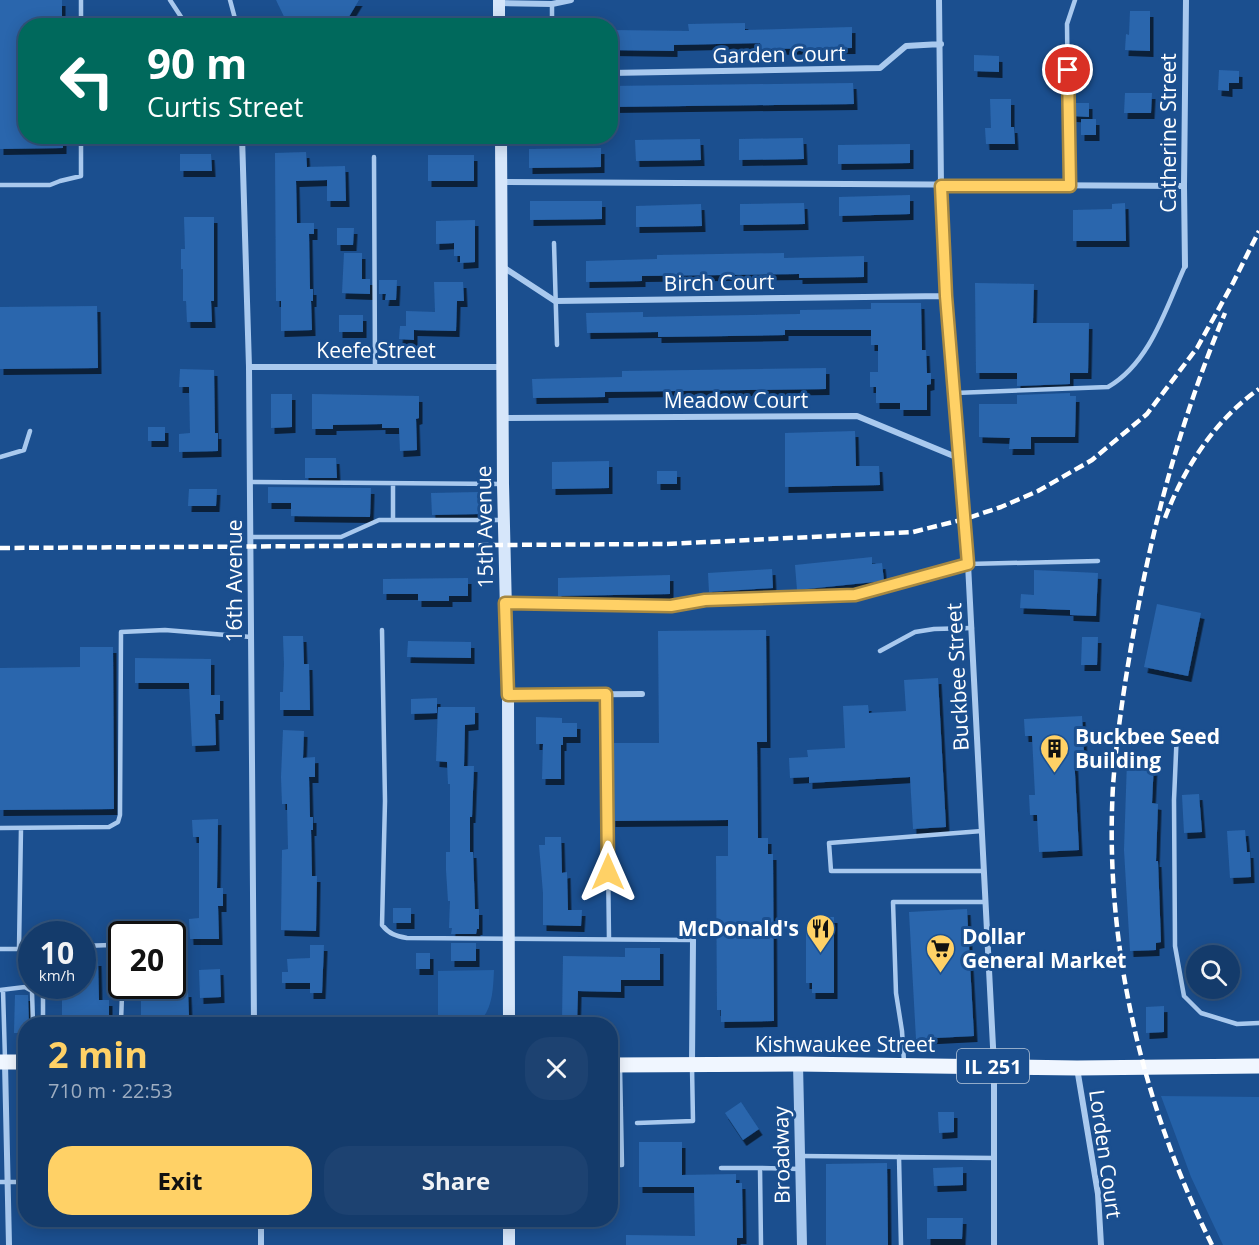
<!DOCTYPE html>
<meta charset="utf-8">
<style>
:root{--surface:#143b6b;--page:#1d4271;--text:#f1f3f6;--muted:#9dadc1;--line:#33557e;--accent:#ffd166}
body{margin:0;font-family:"Open Sans",sans-serif;background:var(--page);color:var(--text);height:100vh;display:flex;flex-direction:column;font-size:22px;white-space:nowrap}
*{box-sizing:border-box;margin:0}
p{font-size:20px;color:var(--muted)}
.icon{flex:none;width:33px;height:33px;fill:none;stroke:currentColor;stroke-width:2;stroke-linecap:round;stroke-linejoin:round}
.map{position:relative;flex:1;overflow:hidden}
.side{position:absolute;left:18px;top:1017px;width:600px;height:210px;display:flex;flex-direction:column;background:var(--surface);border-radius:24px;box-shadow:0 3px 15px #0003,0 0 0 2px var(--line)}
.side>*{flex:none}
.guide{position:absolute;left:18px;top:18px;width:600px;height:126px;border-radius:24px;box-shadow:0 3px 15px #0003,0 0 0 2px var(--line);background:#00695c;color:#fff;overflow:hidden}
.tools{position:absolute;left:1186px;top:945px;display:grid;gap:12px}
.tools a{display:grid;place-items:center;width:54px;height:54px;border-radius:50%;background:var(--surface);box-shadow:0 3px 15px #0003,0 0 0 2px var(--line);font-size:30px}
.speed{position:absolute;left:18px;top:921px;display:flex;gap:12px;font-size:30px;font-weight:700;text-align:center}
.speed>*{display:grid;place-content:center;width:78px;height:78px;border-radius:50%;background:var(--surface);box-shadow:0 3px 15px #0003,0 0 0 2px var(--line);line-height:1}
.speed small{font-size:15px;font-weight:400}
.speed .limit{border:3px solid #111;border-radius:9px;background:#fff;color:#111}
.pin{position:absolute;display:grid;place-items:center;width:51px;height:51px;color:#fff;margin:-26px;border:3px solid #fff;border-radius:50%;box-shadow:0 2px 6px #0007}
.me{position:absolute;width:66px;margin:-33px;rotate:0deg;stroke-linejoin:round;filter:drop-shadow(0 0 4px #0008)}
.turn{display:flex;align-items:center;gap:21px;height:126px;padding:0 30px;font-size:27px}
.turn .icon{width:78px;height:78px;stroke-width:2.5}
.turn b{display:block;font-size:42px;line-height:51px}
.round{display:grid;place-items:center;flex:none;width:63px;height:63px;border-radius:24px;background:var(--page)}
.summary{display:flex;align-items:center;justify-content:space-between;height:102px;padding:0 30px}
h1{font-size:36px;font-weight:700;line-height:45px;color:var(--accent)}
.action{display:flex;gap:12px;margin-top:auto;padding:12px 30px}
.action a{flex:1;height:69px;border-radius:24px;background:var(--accent);color:#111;font-size:24px;font-weight:700;line-height:69px;text-align:center}
.action a+a{background:var(--page);color:var(--text)}
.map>svg:first-child{display:block}
</style>
<div class="map">
<svg width="1259" height="1245" viewBox="0 0 1259 1245">
<defs>
<filter id="shadow"><feDropShadow dx="3.5" dy="6" stdDeviation="0" flood-color="#0009"/></filter>
</defs>
<rect width="100%" height="100%" fill="#1b4f8f"/>
<!-- green -->
<path fill="#2461a8" d="M494 970C493 989 493 1011 477 1024H438V971Z
M1161 1096 1259 1097V1245H1223L1191 1177Z"/>
<!-- building -->
<path fill="#2a66ad" filter="url(#shadow)" d="M0 0H62V26H26V136H63V148L0 149Z
M276 0H359L344 25H288Z
M1130 11H1150V51L1125 50 1126 34 1129 35Z
M745 23V30L852 27V48L760 49V43L674 45V51L610 50V30L689 31 688 24Z
M974 55 999 56V72L974 71Z
M1219 70 1239 71V83H1229V91L1218 90Z
M853 83 854 104 610 107V86Z
M1125 93H1152L1151 113H1124Z
M990 99H1011V127H1014L1015 144H986L985 128H991Z
M1072 103H1089V117L1073 116Z
M1081 119H1096V135H1081Z
M803 138 804 159 739 160V139Z
M700 139 701 160 636 161 635 140Z
M910 144V163L838 164V145Z
M601 148V167L529 168V149Z
M306 152 307 167 345 166 346 201H327V180L296 181 297 223H314V234H309L310 289H313V301H311L312 330 281 331V301H276L275 153Z
M180 154H211L212 171H180Z
M428 155H474V181H428Z
M910 195V214L839 216V197Z
M530 201H602V219L530 220Z
M804 203 805 224 740 225V204Z
M1125 203 1126 241H1073V210L1112 209V204Z
M701 204 702 226 636 227V206Z
M184 217H214V301H211L212 322H187L186 301H183V269H181V249H185Z
M475 220V262L460 263V256H454V243L436 244V221Z
M337 228H354L353 245H337Z
M344 253H362V279H370V294L342 293Z
M784 253V258L864 256V277L799 278V274L642 276V281L586 282V261L657 259V255Z
M379 280H397L396 300H385L386 294H379Z
M434 282H463L464 301H457L456 331 414 330V340L399 339 400 326H406V311L435 312Z
M975 283 1034 284 1033 323H1089L1088 373H1070V384L1017 386V373H976Z
M871 303H921L922 350H926L927 373H931V384L927 385V410H900V403H876V387H870V372H878V345H871V330H785V335L729 336 658 337V332L587 333 586 313 643 312V317L800 314V310L871 309Z
M97 306 98 368 0 369V307Z
M339 315H363V332H339Z
M826 368V389L605 392V397L533 398 532 379 622 377V371Z
M180 369 214 370 215 433H218V451L179 452V434L190 433 189 387H179Z
M1070 393V396H1076L1075 437H1031V449H1009L1010 438 979 437V404H1017V395Z
M271 394H292V427L271 428Z
M312 394 419 396V418L416 419 417 450 400 451 399 428H382V424L333 425V429H312Z
M148 427H165V441H148Z
M855 431 856 466H879L880 485 785 487V433Z
M305 458H336L337 478H305Z
M609 461V488L552 489V462Z
M657 471H677V484H657Z
M268 487 371 488 370 517 291 516V503H268Z
M189 489H217L216 506H188Z
M479 492V514L432 515 431 493Z
M872 557V564L882 563 884 581 797 590 795 565Z
M772 569 773 588 709 592 708 573Z
M1034 570 1098 573 1096 616 1070 615V610L1020 608 1021 594 1034 595Z
M670 575V594L558 596V578Z
M468 578V596H449V601H418V594H383V579Z
M1157 604 1201 613 1188 676 1144 667Z
M766 630 767 742H757L758 838H768V854H773L774 1021 721 1022V1010H717L716 856H728V820L612 821 611 743H659L658 631Z
M283 636H303L304 664H309L310 710H280V692H283L284 664Z
M1082 637H1098L1097 665H1081Z
M408 641 471 642V658L407 657Z
M80 647H113L114 809 0 810V668L80 667Z
M135 658 211 659V695H220V714H215L216 745 192 746 189 683H135Z
M938 678 946 827 913 829 910 777 809 783V777L790 778 789 758 808 757 807 750 845 748 843 706 868 705 869 713 906 711 904 680Z
M437 698V713L411 714V699Z
M438 707H475V724L465 725 464 766H474L472 817H470V852H473L475 909H479V929H477L476 934H451L452 928H449L450 901H448L446 870V852H450V784H448L447 762 436 761Z
M1082 716 1084 753 1074 754 1079 850 1039 852 1037 815H1030L1029 795H1035L1032 736H1025L1024 719Z
M536 717 562 718V723H577V737H563V745H561V779H542L543 744H536Z
M283 730 304 731 303 758 315 757V777H309L310 817H313V830H311L312 876H317L316 931 281 930 282 850 288 849 287 804H282L281 777Z
M1127 761 1154 762 1152 803 1158 804 1156 861H1158L1161 942 1156 943V950L1130 951 1124 850Z
M1199 794 1202 832 1184 833 1182 795Z
M218 819 217 888H223V906H218L219 939H190L189 919 199 918V837H193L192 820Z
M1245 830 1247 852H1250L1251 877 1230 878 1227 831Z
M545 837H561L562 873 567 872 568 910H582L581 926 543 925V893L539 845H545Z
M393 908H411V923H393Z
M967 909 974 1036 916 1039 909 912Z
M811 917H834V993H812V983H806V925H811Z
M451 943H476V961H451Z
M310 945H324L322 993H310V983H282V972H288L287 959 310 958Z
M625 948H660V980H621V992L578 991 577 1023H562L563 956 625 957Z
M416 953H430V969H416Z
M82 960H98L99 1000H109V1024H62V986H82Z
M220 969 221 997 200 998 199 970Z
M141 989H160V992L188 991 189 1016 141 1018Z
M15 995H28L29 1024H26V1033H14Z
M1164 1006V1032L1146 1033V1007Z
M741 1102 759 1129 743 1140 725 1113Z
M938 1112H954V1132L939 1133Z
M639 1142H682V1175L736 1174V1183H742L743 1238H737V1245H626V1235L695 1236 694 1187H639Z
M887 1163 888 1245H826V1164Z
M963 1167V1185L934 1186 933 1168Z
M927 1218H963L962 1239H927Z"/>
<g fill="none" stroke-linecap="round" stroke-linejoin="round">
<!-- service -->
<path stroke="#a9c9ee" stroke-width="4.5" d="M81 0V26
M170 0 187 26
M230 0 237 26
M552 4V26
M374 157 375 367
M0 185H50L60 181 81 176V136
M1069 186 1067 24 1075 0
M554 243 557 345
M955 393 1108 387C1150 363 1166 308 1185 266
M0 457 24 450 30 431
M250 482 503 484
M393 485V520
M251 537H341L379 520H503
M508 603 671 605 705 600 855 595 968 564 1098 561
M382 630 385 801 382 925C389 934 396 936 407 938L693 940
M880 651 915 632 934 629 972 628
M606 695 609 939
M1177 730 1174 800 1175 946 1184 996 1201 1013 1237 1024 1259 1023
M0 828 109 827 118 822 120 815 121 632 165 630 251 637
M982 831 829 843 831 871H984
M82 946 111 945C127 963 121 1001 121 1024
M0 949H19L21 828
M43 986V1024
M0 990 25 987 32 991 33 1024
M3 990 5 1059
M904 1062 902 1031 896 993 893 902H985
M610 1107H621
M637 1123 693 1121 692 1067
M801 1156 994 1158
M899 1157 901 1245
M610 1165H622L620 1068
M721 1168H760
M0 1182H26
M761 1245 760 1168 800 1169"/>
<!-- minor -->
<path stroke="#a9c9ee" stroke-width="6" d="M939 0 941 186 946 296 968 564 994 1066V1245
M499 3 552 4 571 0
M610 73 880 68 906 46 941 44
M242 136 249 367 254 1024
M501 182 1184 186
M1185 266 1184 186 1186 0
M503 267 555 301 946 296
M249 367H502
M503 418 857 416 961 459
M508 695 642 694
M5 1063 9 1245
M692 1063 693 940
M1077 1068 1098 1194 1101 1245
M261 1245V1220"/>
<!-- tertiary -->
<path stroke="#a9c9ee" stroke-width="10" d="M798 1064 802 1245"/>
<!-- secondary -->
<path stroke="#d6e6fa" stroke-width="12" d="M499 0V26
M501 136 503 484 508 695 509 1024
M509 1245V1220"/>
<!-- primary -->
<path stroke="#f0f6ff" stroke-width="15" d="M0 1062H26
M610 1065 798 1064 1077 1068 1259 1066"/>
<!-- rail -->
<path stroke="#fff" stroke-width="4.5" stroke-dasharray="10 4.5" stroke-linecap="butt" d="M1165 518C1184 468 1215 420 1259 389
M0 548 667 544 913 532 965 519 1001 507 1038 491 1092 460 1147 414 1197 348 1233 283 1259 231
M1212 1245C1142 1104 1104 944 1113 786 1117 730 1126 674 1136 619 1155 514 1184 411 1225 313"/>
</g>
<g fill="none" stroke-linecap="round" stroke-linejoin="round">
<defs>
<path id="route" d="M608 872 606 694 508 695 505 603 671 606 705 600 855 595 968 564 946 296 941 186H1070L1068 70"/>
</defs>
<!-- route casing -->
<use href="#route" stroke="#a68842" stroke-width="15"/>
<!-- route -->
<use href="#route" stroke="#ffd166" stroke-width="10"/>
</g>
<!-- icons -->
<defs>
<symbol id="building-pin" viewBox="-11 -11 22 30"><path d="M0 17L-7.5 6A9.5 9.5 0 1 1 7.5 6Z" fill="#ffd166" stroke="#1b4f8f"/><path d="M-4-6H4V6H1V3H-1V6H-4ZM-2.5-4.3h1.7v1.8h-1.7ZM.8-4.3h1.7v1.8H.8ZM-2.5-1h1.7V.8h-1.7ZM.8-1h1.7V.8H.8Z" fill="#111"/></symbol>
<symbol id="restaurant-pin" viewBox="-11 -11 22 30"><path d="M0 17L-7.5 6A9.5 9.5 0 1 1 7.5 6Z" fill="#ffd166" stroke="#1b4f8f"/><path d="M-5-6h1v4h1v-4h1v4h1v-4h1v5L-1.5 .5V6h-2V.5L-5-1ZM5-6V6H3V1.5H1.5Q1.5-4 5-6Z" fill="#111"/></symbol>
<symbol id="supermarket-pin" viewBox="-11 -11 22 30"><path d="M0 17L-7.5 6A9.5 9.5 0 1 1 7.5 6Z" fill="#ffd166" stroke="#1b4f8f"/><path d="M-6-5.5h2.5l.6 2H6L4.5 2H-2.5L-4.4-4H-6ZM-1.5 3.2a1.3 1.3 0 1 0 .1 0ZM3 3.2a1.3 1.3 0 1 0 .1 0Z" fill="#111"/></symbol>
</defs>
<g fill-rule="evenodd">
<use href="#building-pin" x="1038" y="732" width="33" height="45"/>
<use href="#restaurant-pin" x="804" y="912" width="33" height="45"/>
<use href="#supermarket-pin" x="924" y="932" width="33" height="45"/>
</g>
<g text-anchor="middle" dominant-baseline="central" stroke-width="6" stroke-linejoin="round" paint-order="stroke">
<!-- shield labels -->
<rect fill="#1b4f8f" stroke="#bbcadd" stroke-width="1.5" x="957" y="1049" width="72" height="34" rx="4.5"/>
<g font-size="20" font-weight="bold" fill="#fff">
<text x="993" y="1066">IL 251</text>
</g>
<!-- street labels -->
<g font-size="21" fill="#fff" stroke="#1b4f8f">
<text transform="translate(779 54) rotate(-1)">Garden Court</text>
<text transform="translate(1168 133) rotate(-90)">Catherine Street</text>
<text transform="translate(719 282) rotate(-1)">Birch Court</text>
<text x="376" y="350">Keefe Street</text>
<text x="736" y="400">Meadow Court</text>
<text transform="translate(484 527) rotate(-91)">15th Avenue</text>
<text transform="translate(234 581) rotate(-90)">16th Avenue</text>
<text transform="translate(957 677) rotate(-93)">Buckbee Street</text>
<text x="845" y="1044">Kishwaukee Street</text>
<text transform="translate(1106 1154) rotate(82)">Lorden Court</text>
<text transform="translate(781 1155) rotate(-91)">Broadway</text>
</g>
<!-- poi labels -->
<g font-size="21" font-weight="bold" fill="#fff" stroke="#1b4f8f" text-anchor="start">
<text x="1075" y="736">Buckbee Seed<tspan x="1075" dy="24">Building</tspan></text>
<text x="799" y="928" text-anchor="end">McDonald's</text>
<text x="962" y="936">Dollar<tspan x="962" dy="24">General Market</tspan></text>
</g>
</g>
</svg>
<div class="tools">
<a><svg class="icon" aria-label="search" viewBox="0 0 24 24"><circle cx="10" cy="10" r="6"/><path d="M15 15l6 6"/></svg></a>
</div>
<div class="speed"><div>10<small>km/h</small></div><div class="limit">20</div></div>
<div class="pin" style="left:1068px;top:70px;background:#d93025"><svg class="icon" aria-label="arrive" viewBox="0 0 24 24"><path d="M6 21V4h12l-3 4 3 4H6"/></svg></div>
<svg class="me" style="left:608px;top:872px" viewBox="-20 -20 40 40"><path d="M0-17L14 15 0 8-14 15z" fill="#ffd166" stroke="#fff" stroke-width="4"/></svg>
<div class="guide">
<div class="turn"><svg class="icon" aria-label="left" viewBox="0 0 24 24"><path d="M17 20v-9H6M10 6l-5 5 5 5"/></svg><div><b>90 m</b>Curtis Street</div></div>
</div>
<section class="side">
<div class="summary"><div><h1>2 min</h1><p>710 m · 22:53</p></div><a class="round"><svg class="icon" aria-label="close" viewBox="0 0 24 24"><path d="M6 6l12 12M18 6L6 18"/></svg></a></div>
<div class="action"><a>Exit</a><a>Share</a></div>
</section>
</div>
